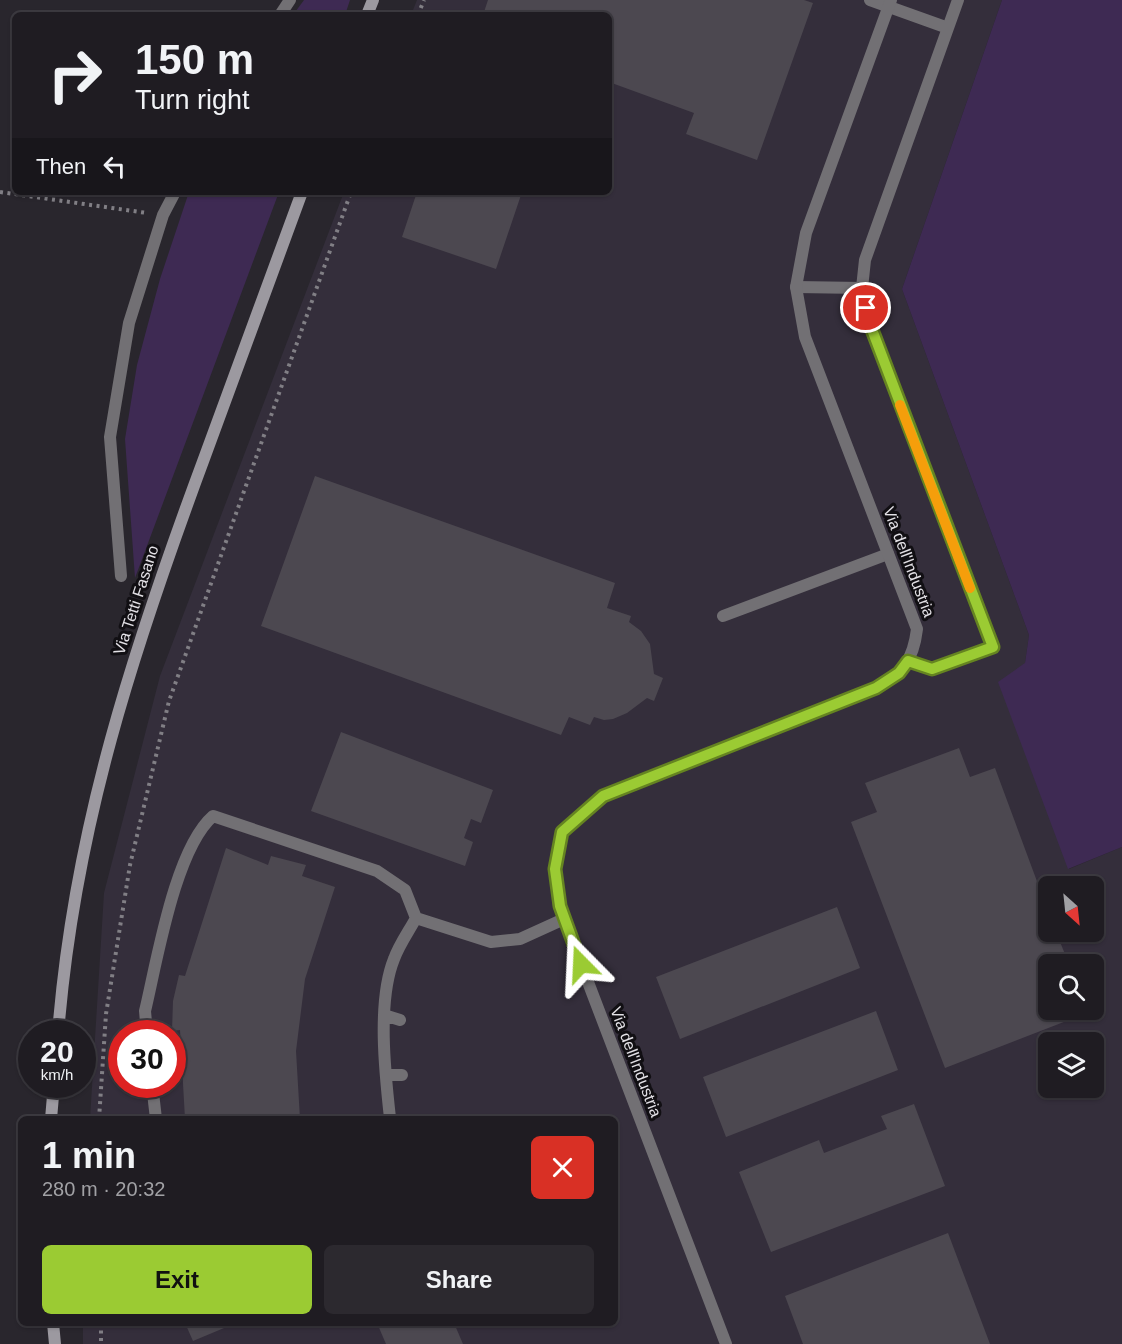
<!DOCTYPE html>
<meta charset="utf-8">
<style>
:root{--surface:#1f1c22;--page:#2c292f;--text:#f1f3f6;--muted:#a1a1a5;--line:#3c3a40;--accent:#9bcb33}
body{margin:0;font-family:Arial,sans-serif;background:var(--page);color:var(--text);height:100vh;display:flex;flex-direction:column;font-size:22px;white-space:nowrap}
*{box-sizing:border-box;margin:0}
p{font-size:20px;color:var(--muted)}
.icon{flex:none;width:33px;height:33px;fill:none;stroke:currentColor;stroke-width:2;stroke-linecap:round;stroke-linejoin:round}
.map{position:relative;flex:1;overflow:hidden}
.sheet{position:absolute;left:18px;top:1116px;width:600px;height:210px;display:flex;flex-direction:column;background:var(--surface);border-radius:9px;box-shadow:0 2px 4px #0004,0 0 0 2px var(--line)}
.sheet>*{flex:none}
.hud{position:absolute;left:12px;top:12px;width:600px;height:183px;border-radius:9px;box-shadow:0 2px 4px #0004,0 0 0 2px var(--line);background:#1f1c22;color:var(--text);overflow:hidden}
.needle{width:39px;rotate:153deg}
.buttons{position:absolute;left:1038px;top:876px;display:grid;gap:12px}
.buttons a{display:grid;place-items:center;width:66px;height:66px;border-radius:9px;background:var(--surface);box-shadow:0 2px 4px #0004,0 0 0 2px var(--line);font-size:30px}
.speed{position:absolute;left:18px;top:1020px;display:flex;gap:12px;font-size:30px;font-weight:700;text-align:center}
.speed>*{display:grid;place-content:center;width:78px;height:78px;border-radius:50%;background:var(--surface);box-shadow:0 2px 4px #0004,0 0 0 2px var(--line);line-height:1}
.speed small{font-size:15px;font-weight:400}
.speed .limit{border:9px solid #d22;background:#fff;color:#111}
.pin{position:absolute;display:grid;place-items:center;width:51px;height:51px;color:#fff;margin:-26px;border:3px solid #fff;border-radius:50%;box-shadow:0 2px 6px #0007}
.me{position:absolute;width:66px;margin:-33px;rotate:339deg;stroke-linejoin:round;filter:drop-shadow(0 0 4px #0008)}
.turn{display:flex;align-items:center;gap:21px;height:126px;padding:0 24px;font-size:27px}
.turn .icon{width:78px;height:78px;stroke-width:2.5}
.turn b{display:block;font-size:42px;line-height:51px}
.then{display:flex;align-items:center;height:57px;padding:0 24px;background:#0003;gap:12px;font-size:22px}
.round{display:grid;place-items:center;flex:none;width:63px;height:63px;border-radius:9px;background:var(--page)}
.headline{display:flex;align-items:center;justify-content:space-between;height:102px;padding:0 24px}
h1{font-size:36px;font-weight:700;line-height:45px}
.button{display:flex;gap:12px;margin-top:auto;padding:12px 24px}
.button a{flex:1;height:69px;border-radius:9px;background:var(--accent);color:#111;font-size:24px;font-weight:700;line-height:69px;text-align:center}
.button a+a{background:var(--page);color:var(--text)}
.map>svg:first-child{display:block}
</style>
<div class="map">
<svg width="1122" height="1344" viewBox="0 0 1122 1344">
<rect width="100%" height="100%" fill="#29262d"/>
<!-- built -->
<path fill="#342e3b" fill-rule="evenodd" d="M417 0H1002L902 289 1029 635 1025 663 1069 869 1122 847V1344H83V1323H615V1119H90L104 893 160 676 344 192H609V15H411ZM1048 886H1094V932H1048ZM1048 964H1094V1010H1048ZM122 1034H172V1084H122ZM1048 1042H1094V1088H1048Z"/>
<!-- green -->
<path fill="#3e2a53" d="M304 0H350L345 15H293Z
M1002 0H1122V847L1068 869 998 682 1025 663 1029 635 902 289Z
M189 192H279L135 578 125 439 137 365 160 279Z"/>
<!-- building -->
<path fill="#4c4850" d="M488 0H804L813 3 757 160 686 134 694 113 609 82V15H483Z
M417 192H522L496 269 402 237Z
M315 476 615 583 607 608 631 616 629 622 641 631 650 644 654 674 663 678 654 701 647 698 627 713 613 719 604 720 594 717 590 725 569 717 561 735 261 626Z
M341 732 493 790 481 823 471 819 464 838 473 842 465 866 311 811Z
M959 748 970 777 995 768 1048 911V932H1056L1069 964H1048V1010H1086L1087 1013 945 1068 851 822 877 812 865 783Z
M226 848 268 865 271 856 306 865 302 876 335 887 305 979 296 1051 300 1119H185L180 1030 172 1031 173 1001 179 975 185 976Z
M837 907 860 968 680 1039 656 977Z
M876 1011 898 1070 726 1137 703 1077Z
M914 1104 945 1186 771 1252 739 1172 819 1140 824 1153 887 1129 881 1116Z
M948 1233 990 1344H803L785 1296Z
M185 1323H236L193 1341Z
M377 1323H454L463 1344H386Z"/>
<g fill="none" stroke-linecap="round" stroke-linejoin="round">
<!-- path -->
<path stroke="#817f85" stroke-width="4" stroke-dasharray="3 4.5" stroke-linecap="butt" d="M418 15 424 0
M0 192 147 213
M99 1119 106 1014 130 865 169 701 351 192
M101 1323V1344"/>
<!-- lane -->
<path stroke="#727074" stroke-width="12" d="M870 0 948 28
M280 15 290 0
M796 287 862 288
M121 576 110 437 129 323 163 215 175 192
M723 616 888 554
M908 661 932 669 993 647 871 327 862 288 865 260 958 0
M416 918 491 942 520 939 564 919
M384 1015 400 1020
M147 1034 145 1011C157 961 175 849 213 816L377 871 405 890 416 918
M386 1075H402
M152 1084 156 1119
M388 1119 390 1118C385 1073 377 1001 394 959 399 945 409 931 416 918"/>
<!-- street -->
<path stroke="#727074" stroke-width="12" d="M726 1344 559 906 555 869 562 832 603 796 876 688C903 671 913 662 917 629L805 337 796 287 806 233 891 0"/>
<!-- secondary -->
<path stroke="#9c99a0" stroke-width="12" d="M367 15 373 0
M58 1034C74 828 134 647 205 456 237 368 269 280 302 192
M51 1119 54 1084
M53 1323 55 1344"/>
</g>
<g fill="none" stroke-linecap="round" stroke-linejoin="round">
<defs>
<path id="route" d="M581 964 560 906 555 869 562 832 603 796 876 688 899 673 908 661 932 669 993 647 871 327 866 308"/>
</defs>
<!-- route casing -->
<use href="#route" stroke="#658421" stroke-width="15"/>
<!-- route -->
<use href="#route" stroke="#9bcb33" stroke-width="10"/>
<!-- slow -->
<path stroke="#f59e0b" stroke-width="10" d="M900 405 970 588"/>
</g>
<g text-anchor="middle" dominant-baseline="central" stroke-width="6" stroke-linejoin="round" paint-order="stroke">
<!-- street labels -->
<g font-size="16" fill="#e3e1e6" stroke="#110f13">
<text transform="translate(909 562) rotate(69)">Via dell'Industria</text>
<text transform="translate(136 600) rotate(-72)">Via Tetti Fasano</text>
<text transform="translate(636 1062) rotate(69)">Via dell'Industria</text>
</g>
</g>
</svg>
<div class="buttons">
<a><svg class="needle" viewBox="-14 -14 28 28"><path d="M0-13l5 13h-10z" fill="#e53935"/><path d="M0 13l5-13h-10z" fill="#a1a1a5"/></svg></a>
<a><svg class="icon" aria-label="search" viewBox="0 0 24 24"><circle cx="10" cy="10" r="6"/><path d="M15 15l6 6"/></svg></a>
<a><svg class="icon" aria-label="layers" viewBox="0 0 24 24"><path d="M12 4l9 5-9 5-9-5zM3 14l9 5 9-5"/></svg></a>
</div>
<div class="speed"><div>20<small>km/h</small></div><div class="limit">30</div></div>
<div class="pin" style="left:866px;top:308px;background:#d93025"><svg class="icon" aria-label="arrive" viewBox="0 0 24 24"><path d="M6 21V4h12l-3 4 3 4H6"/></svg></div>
<svg class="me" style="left:581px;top:964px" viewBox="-20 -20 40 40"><path d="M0-17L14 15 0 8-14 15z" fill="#9bcb33" stroke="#fff" stroke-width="4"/></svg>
<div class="hud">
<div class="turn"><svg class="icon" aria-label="right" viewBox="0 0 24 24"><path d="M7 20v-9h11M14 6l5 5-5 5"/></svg><div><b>150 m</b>Turn right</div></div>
<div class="then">Then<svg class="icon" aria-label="left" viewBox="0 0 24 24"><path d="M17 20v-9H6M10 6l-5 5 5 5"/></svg></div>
</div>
<section class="sheet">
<div class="headline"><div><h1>1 min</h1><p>280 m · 20:32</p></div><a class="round" style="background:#d93025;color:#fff"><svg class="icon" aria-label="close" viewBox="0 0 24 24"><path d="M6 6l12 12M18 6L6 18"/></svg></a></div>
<div class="button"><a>Exit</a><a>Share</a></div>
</section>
</div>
